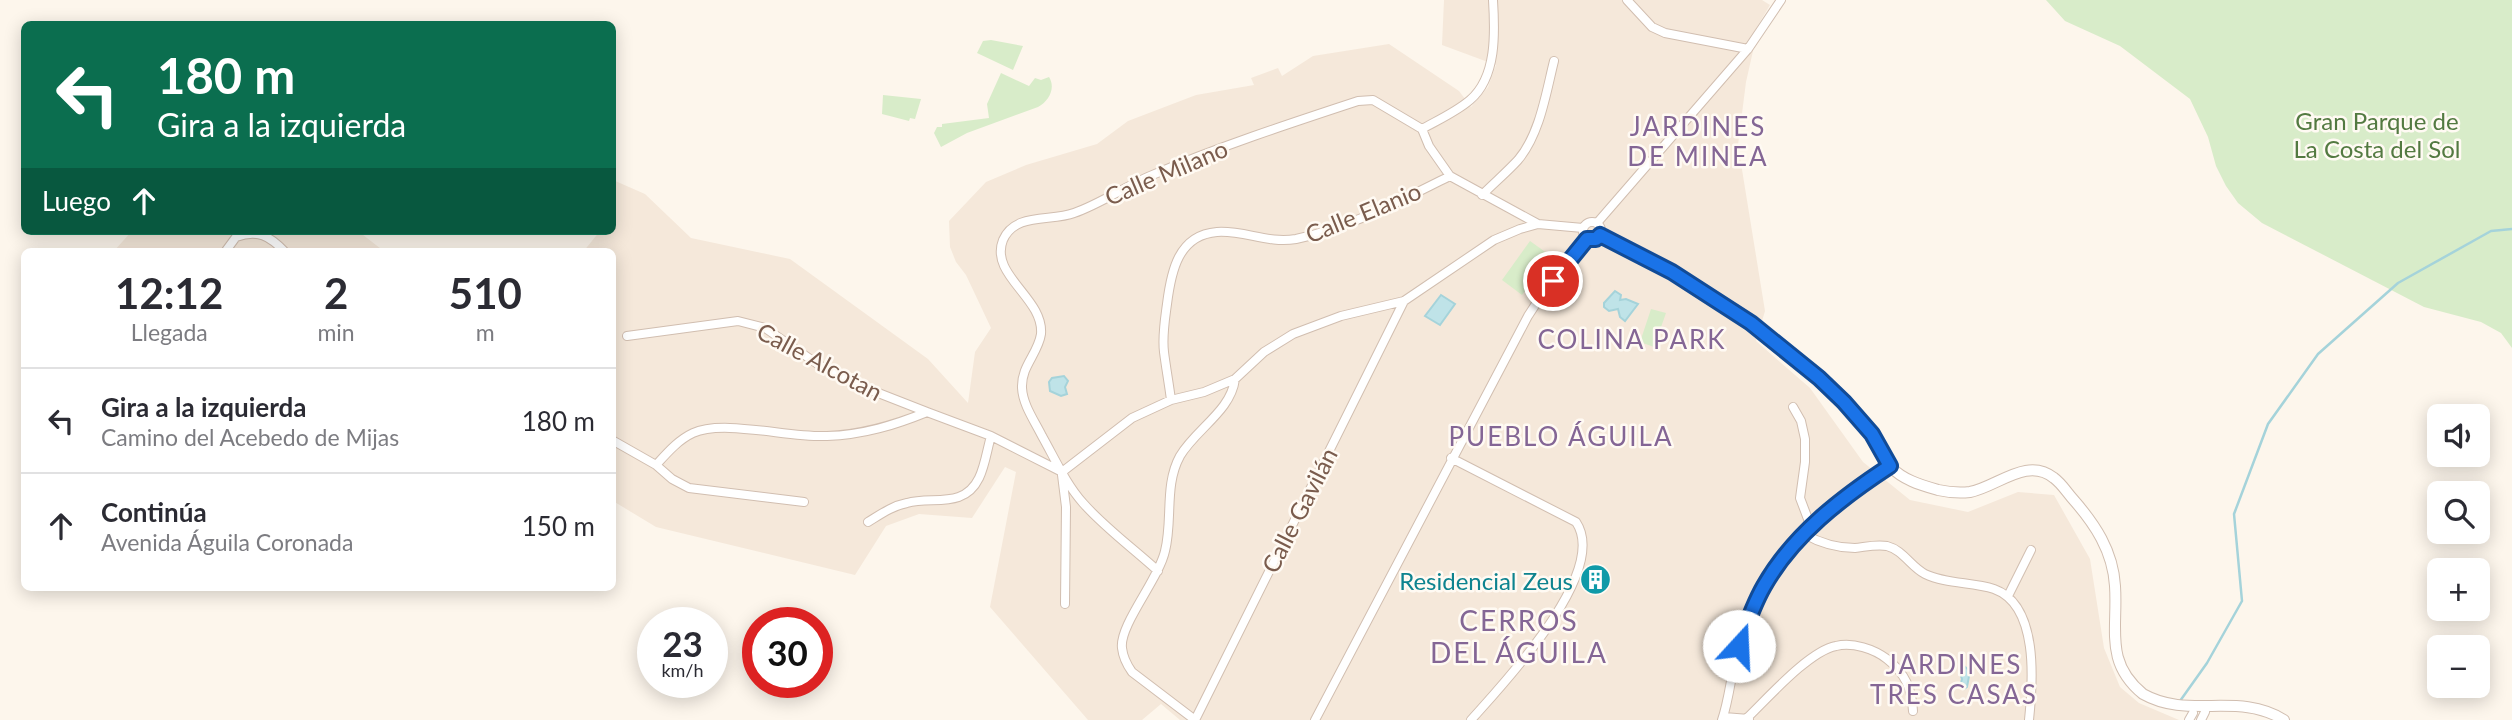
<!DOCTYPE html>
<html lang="es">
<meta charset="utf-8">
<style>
:root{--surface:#fff;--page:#f7f7f7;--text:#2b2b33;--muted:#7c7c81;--line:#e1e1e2}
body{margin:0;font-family:Lato,sans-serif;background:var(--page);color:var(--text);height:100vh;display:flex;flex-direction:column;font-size:26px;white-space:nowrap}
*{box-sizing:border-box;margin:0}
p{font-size:23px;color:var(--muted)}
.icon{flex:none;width:38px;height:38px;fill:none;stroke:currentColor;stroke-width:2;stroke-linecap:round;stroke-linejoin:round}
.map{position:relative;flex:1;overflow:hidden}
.panel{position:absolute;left:21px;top:248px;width:595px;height:343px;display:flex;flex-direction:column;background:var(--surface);border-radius:10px;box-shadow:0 4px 18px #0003}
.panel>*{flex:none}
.hud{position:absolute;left:21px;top:21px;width:595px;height:214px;border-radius:10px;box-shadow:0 4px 18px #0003;background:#0b6e4f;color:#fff;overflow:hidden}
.fabs{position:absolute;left:2427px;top:404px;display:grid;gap:14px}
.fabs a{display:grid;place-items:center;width:63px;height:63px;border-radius:10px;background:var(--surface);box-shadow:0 4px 18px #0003;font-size:35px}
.speed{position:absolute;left:637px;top:607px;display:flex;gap:14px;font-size:35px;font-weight:700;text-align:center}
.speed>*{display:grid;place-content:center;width:91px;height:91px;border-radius:50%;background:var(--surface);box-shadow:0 4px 18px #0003;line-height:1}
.speed small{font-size:18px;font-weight:400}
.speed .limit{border:10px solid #d22;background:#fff;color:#111}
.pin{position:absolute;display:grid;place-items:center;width:60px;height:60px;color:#fff;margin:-30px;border:4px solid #fff;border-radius:50%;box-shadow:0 2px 7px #0007}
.me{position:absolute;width:77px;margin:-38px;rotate:20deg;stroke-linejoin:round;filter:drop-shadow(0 0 5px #0008)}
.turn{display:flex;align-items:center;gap:24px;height:147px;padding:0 21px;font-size:32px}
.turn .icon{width:91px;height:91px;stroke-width:2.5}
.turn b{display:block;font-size:49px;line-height:60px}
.then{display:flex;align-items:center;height:66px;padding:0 21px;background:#0003;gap:14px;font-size:26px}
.eta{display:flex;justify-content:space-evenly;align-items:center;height:119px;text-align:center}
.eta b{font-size:42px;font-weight:700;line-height:49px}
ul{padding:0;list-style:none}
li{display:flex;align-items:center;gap:21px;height:105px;padding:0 21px;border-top:2px solid var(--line)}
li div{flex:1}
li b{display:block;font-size:26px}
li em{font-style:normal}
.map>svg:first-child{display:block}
</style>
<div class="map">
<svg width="2512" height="720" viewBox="0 0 2512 720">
<rect width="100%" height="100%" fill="#fdf6ec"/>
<!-- residential -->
<path fill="#f5e8da" d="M1444 0H1762L1770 5 1748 42 1753 51 1746 82 1738 145 1765 311 1756 341 1810 388 1863 462 1910 500 1968 512 2018 492 2054 495 2090 559 2104 648 2120 687 2139 703 2179 720H1180L1161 704 1142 720H1088L990 607 1016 472 1005 467 972 518 919 514 886 526 855 575 656 527 613 501 612 252H583L600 231H612L613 180 645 194 691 238 790 259 928 359 968 403 975 352 991 328 966 275 956 262 950 247 949 221 986 182 1026 165 1097 144 1128 121 1196 95 1254 85 1251 78 1278 68 1282 76 1313 56 1389 44 1459 91 1471 107 1488 87 1496 65 1442 45Z
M132 231H358L385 252H113Z"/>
<!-- green -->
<path fill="#d8ecc9" d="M2046 0H2512V348L2501 333 2481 322 2424 307 2262 223 2238 203 2226 186 2216 166 2208 137 2190 99 2120 46 2065 21Z
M991 40 1023 46 1013 70 977 53 983 41Z
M1001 73 1029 86 1035 78 1041 80 1049 77C1056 88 1049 101 1038 107L967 133 941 147 934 133 937 127H942V124L989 118 987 104Z
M883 95 921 99 915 119 910 118 909 121 882 114Z
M1530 241 1551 256 1522 295 1502 280Z
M1651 309 1666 313 1654 347 1640 342Z"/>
<!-- water -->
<path fill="#bfe3e8" stroke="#a5d3da" stroke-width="2" d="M1615 291 1621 295 1620 300 1626 299 1638 304 1625 321 1620 317 1618 309 1609 311 1604 307V303Z
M1441 295 1455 304 1440 325 1425 316Z
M1064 376 1068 381 1065 387 1067 394 1061 396 1050 391 1049 382 1052 378Z
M1964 666 1970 671 1967 687 1964 689 1960 686 1962 679 1959 671Z"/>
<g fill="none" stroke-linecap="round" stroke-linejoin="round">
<!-- stream -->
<path stroke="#a5d3da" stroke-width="2.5" d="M2180 701 2207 663 2242 601 2234 514 2268 424 2318 354 2398 283 2491 231 2512 229"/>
<defs>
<path id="minor" d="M1627 0 1652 27 1665 33 1748 49
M1422 129 1429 146 1450 176 1538 224
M1482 195C1494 183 1507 172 1518 160 1540 134 1546 93 1554 61
M1583 231a9 9 0 1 1 18 0a9 9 0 1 1-18 0Z
M1597 223 1748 49 1781 0
M1600 235 1672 272 1751 323
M225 252 236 237C258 229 270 236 285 252
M627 336 738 321 765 328 819 365 863 387 927 412
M1171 400C1169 384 1166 368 1164 352 1162 336 1165 319 1167 304 1171 272 1178 235 1217 232 1244 230 1268 244 1296 239 1350 228 1401 200 1450 176
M1793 407 1801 421 1805 439V462L1800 498 1811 527
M612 440 656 465C667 453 678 440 693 433 723 419 790 438 827 436 863 435 895 425 927 412L991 436 1062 472 1132 418 1171 400 1204 392 1235 379 1264 352 1293 334 1341 316 1404 301 1494 240 1520 229 1538 224 1583 228
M1451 458 1576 522C1610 572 1503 684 1471 720
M656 465 672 479 689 488 804 502
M1062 475 1066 507 1065 604
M868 522C881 514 892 506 907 503 933 496 964 509 979 478 985 466 987 450 991 436
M1804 534C1820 543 1835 548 1855 548 1865 547 1876 544 1887 546 1903 550 1911 567 1925 574 1946 584 1972 582 1994 589 2039 605 2033 682 2029 720
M1158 571C1134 549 1105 528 1083 503 1066 484 1055 459 1042 436 1034 420 1023 405 1022 388 1021 366 1038 354 1041 334 1044 298 989 275 1003 240 1015 212 1051 222 1074 213 1100 204 1124 187 1150 176 1218 147 1288 124 1358 101L1373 100 1422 129C1438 120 1456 112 1470 100 1497 77 1495 32 1493 0
M2008 596 2031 550
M1724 717 1749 719
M1747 718C1767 699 1809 651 1836 646 1853 642 1874 649 1887 659 1905 673 1912 689 1913 711
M1195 720 1404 301
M1195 720 1132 672C1127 665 1123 657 1122 648 1119 625 1159 579 1165 551 1173 520 1164 485 1180 456 1196 429 1231 411 1235 379
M1315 720 1528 316 1543 293 1587 239
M1722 720C1730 697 1731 671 1739 647 1764 564 1819 512 1890 466
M2189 720 2193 713
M2201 720 2205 712"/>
<path id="tertiary" d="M1751 323C1783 349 1817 373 1845 402 1854 412 1865 423 1872 435 1879 445 1883 458 1891 467 1903 480 1921 485 1938 490 1947 492 1961 493 1970 492 1997 487 2027 456 2054 478 2061 483 2066 491 2072 498 2095 524 2113 551 2115 586 2118 629 2104 662 2143 694 2189 720 2238 691 2284 720"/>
</defs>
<!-- minor casing -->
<use href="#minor" stroke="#d1beb0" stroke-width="10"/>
<!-- tertiary casing -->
<use href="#tertiary" stroke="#d1beb0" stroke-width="12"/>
<!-- minor -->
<use href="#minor" stroke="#fff" stroke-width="8"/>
<!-- tertiary -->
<use href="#tertiary" stroke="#fff" stroke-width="10"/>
</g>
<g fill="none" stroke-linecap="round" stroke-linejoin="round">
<defs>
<path id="route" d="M1553 281 1587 239H1596L1600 235 1672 272 1751 323 1819 378 1844 402 1872 434 1890 466C1841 498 1793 535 1764 586 1753 605 1746 626 1739 646"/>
</defs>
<!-- route casing -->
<use href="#route" stroke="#114b97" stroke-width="18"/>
<!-- route -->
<use href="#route" stroke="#1a73e8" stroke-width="12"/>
</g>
<!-- icons -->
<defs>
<symbol id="building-disc" viewBox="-11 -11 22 22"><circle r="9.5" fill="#0f9aa8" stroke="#fffaf3"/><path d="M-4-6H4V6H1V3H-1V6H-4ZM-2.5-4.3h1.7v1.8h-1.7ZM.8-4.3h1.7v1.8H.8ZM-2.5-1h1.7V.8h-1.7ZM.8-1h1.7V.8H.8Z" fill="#fff"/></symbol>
</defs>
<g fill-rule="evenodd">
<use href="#building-disc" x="1578" y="562" width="35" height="35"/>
</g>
<g text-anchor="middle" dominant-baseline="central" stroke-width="5" stroke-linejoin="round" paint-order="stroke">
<!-- park labels -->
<g font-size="24" fill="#537a41" stroke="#fffaf3">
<text x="2377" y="120">Gran Parque de<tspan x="2377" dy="28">La Costa del Sol</tspan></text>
</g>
<!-- street labels -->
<g font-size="24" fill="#7a5c4d" stroke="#fffaf3">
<text transform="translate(1166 172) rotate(-23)">Calle Milano</text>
<text transform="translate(1363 212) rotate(-22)">Calle Elanio</text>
<text transform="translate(820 361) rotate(28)">Calle Alcotan</text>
<text transform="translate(1299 510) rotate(-63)">Calle Gavilán</text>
</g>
<!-- culture labels -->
<g font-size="24" fill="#0d838f" stroke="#fffaf3" text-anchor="end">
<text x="1573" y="580">Residencial Zeus</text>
</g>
<!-- neighbourhood labels -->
<g font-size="26" letter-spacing="2" fill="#846695" stroke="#fffaf3">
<text x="1698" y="126">JARDINES<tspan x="1698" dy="30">DE MINEA</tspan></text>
<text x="1632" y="339">COLINA PARK</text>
<text x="1561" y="436">PUEBLO ÁGUILA</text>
<text x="1954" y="664">JARDINES<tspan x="1954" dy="30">TRES CASAS</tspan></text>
</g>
<!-- quarter labels -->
<g font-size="28" letter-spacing="2" fill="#846695" stroke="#fffaf3">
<text x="1519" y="620">CERROS<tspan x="1519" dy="32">DEL ÁGUILA</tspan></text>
</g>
</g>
</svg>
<div class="fabs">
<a><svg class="icon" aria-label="sound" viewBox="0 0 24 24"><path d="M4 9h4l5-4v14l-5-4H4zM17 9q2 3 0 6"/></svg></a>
<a><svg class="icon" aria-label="search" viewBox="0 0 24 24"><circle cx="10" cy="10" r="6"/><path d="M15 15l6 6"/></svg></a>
<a>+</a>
<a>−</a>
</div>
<div class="speed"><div>23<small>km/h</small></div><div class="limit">30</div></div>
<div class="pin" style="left:1553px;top:281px;background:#d93025"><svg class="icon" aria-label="arrive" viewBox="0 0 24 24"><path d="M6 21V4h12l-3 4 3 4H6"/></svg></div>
<svg class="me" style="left:1739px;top:646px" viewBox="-20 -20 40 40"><circle r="19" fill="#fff"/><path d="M0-13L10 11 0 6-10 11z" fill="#1a73e8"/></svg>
<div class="hud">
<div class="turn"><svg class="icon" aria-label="left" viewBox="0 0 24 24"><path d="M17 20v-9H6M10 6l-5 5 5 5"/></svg><div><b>180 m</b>Gira a la izquierda</div></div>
<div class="then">Luego<svg class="icon" aria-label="ahead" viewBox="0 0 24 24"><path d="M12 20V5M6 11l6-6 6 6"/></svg></div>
</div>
<section class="panel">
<div class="eta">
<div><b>12:12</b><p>Llegada</p></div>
<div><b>2</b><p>min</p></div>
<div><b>510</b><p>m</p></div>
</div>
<ul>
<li><svg class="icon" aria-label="left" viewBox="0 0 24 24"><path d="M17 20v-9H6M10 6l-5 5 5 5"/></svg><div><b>Gira a la izquierda</b><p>Camino del Acebedo de Mijas</p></div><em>180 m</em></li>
<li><svg class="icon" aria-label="ahead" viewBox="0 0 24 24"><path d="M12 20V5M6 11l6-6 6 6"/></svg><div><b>Continúa</b><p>Avenida Águila Coronada</p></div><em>150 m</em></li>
</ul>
</section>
</div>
